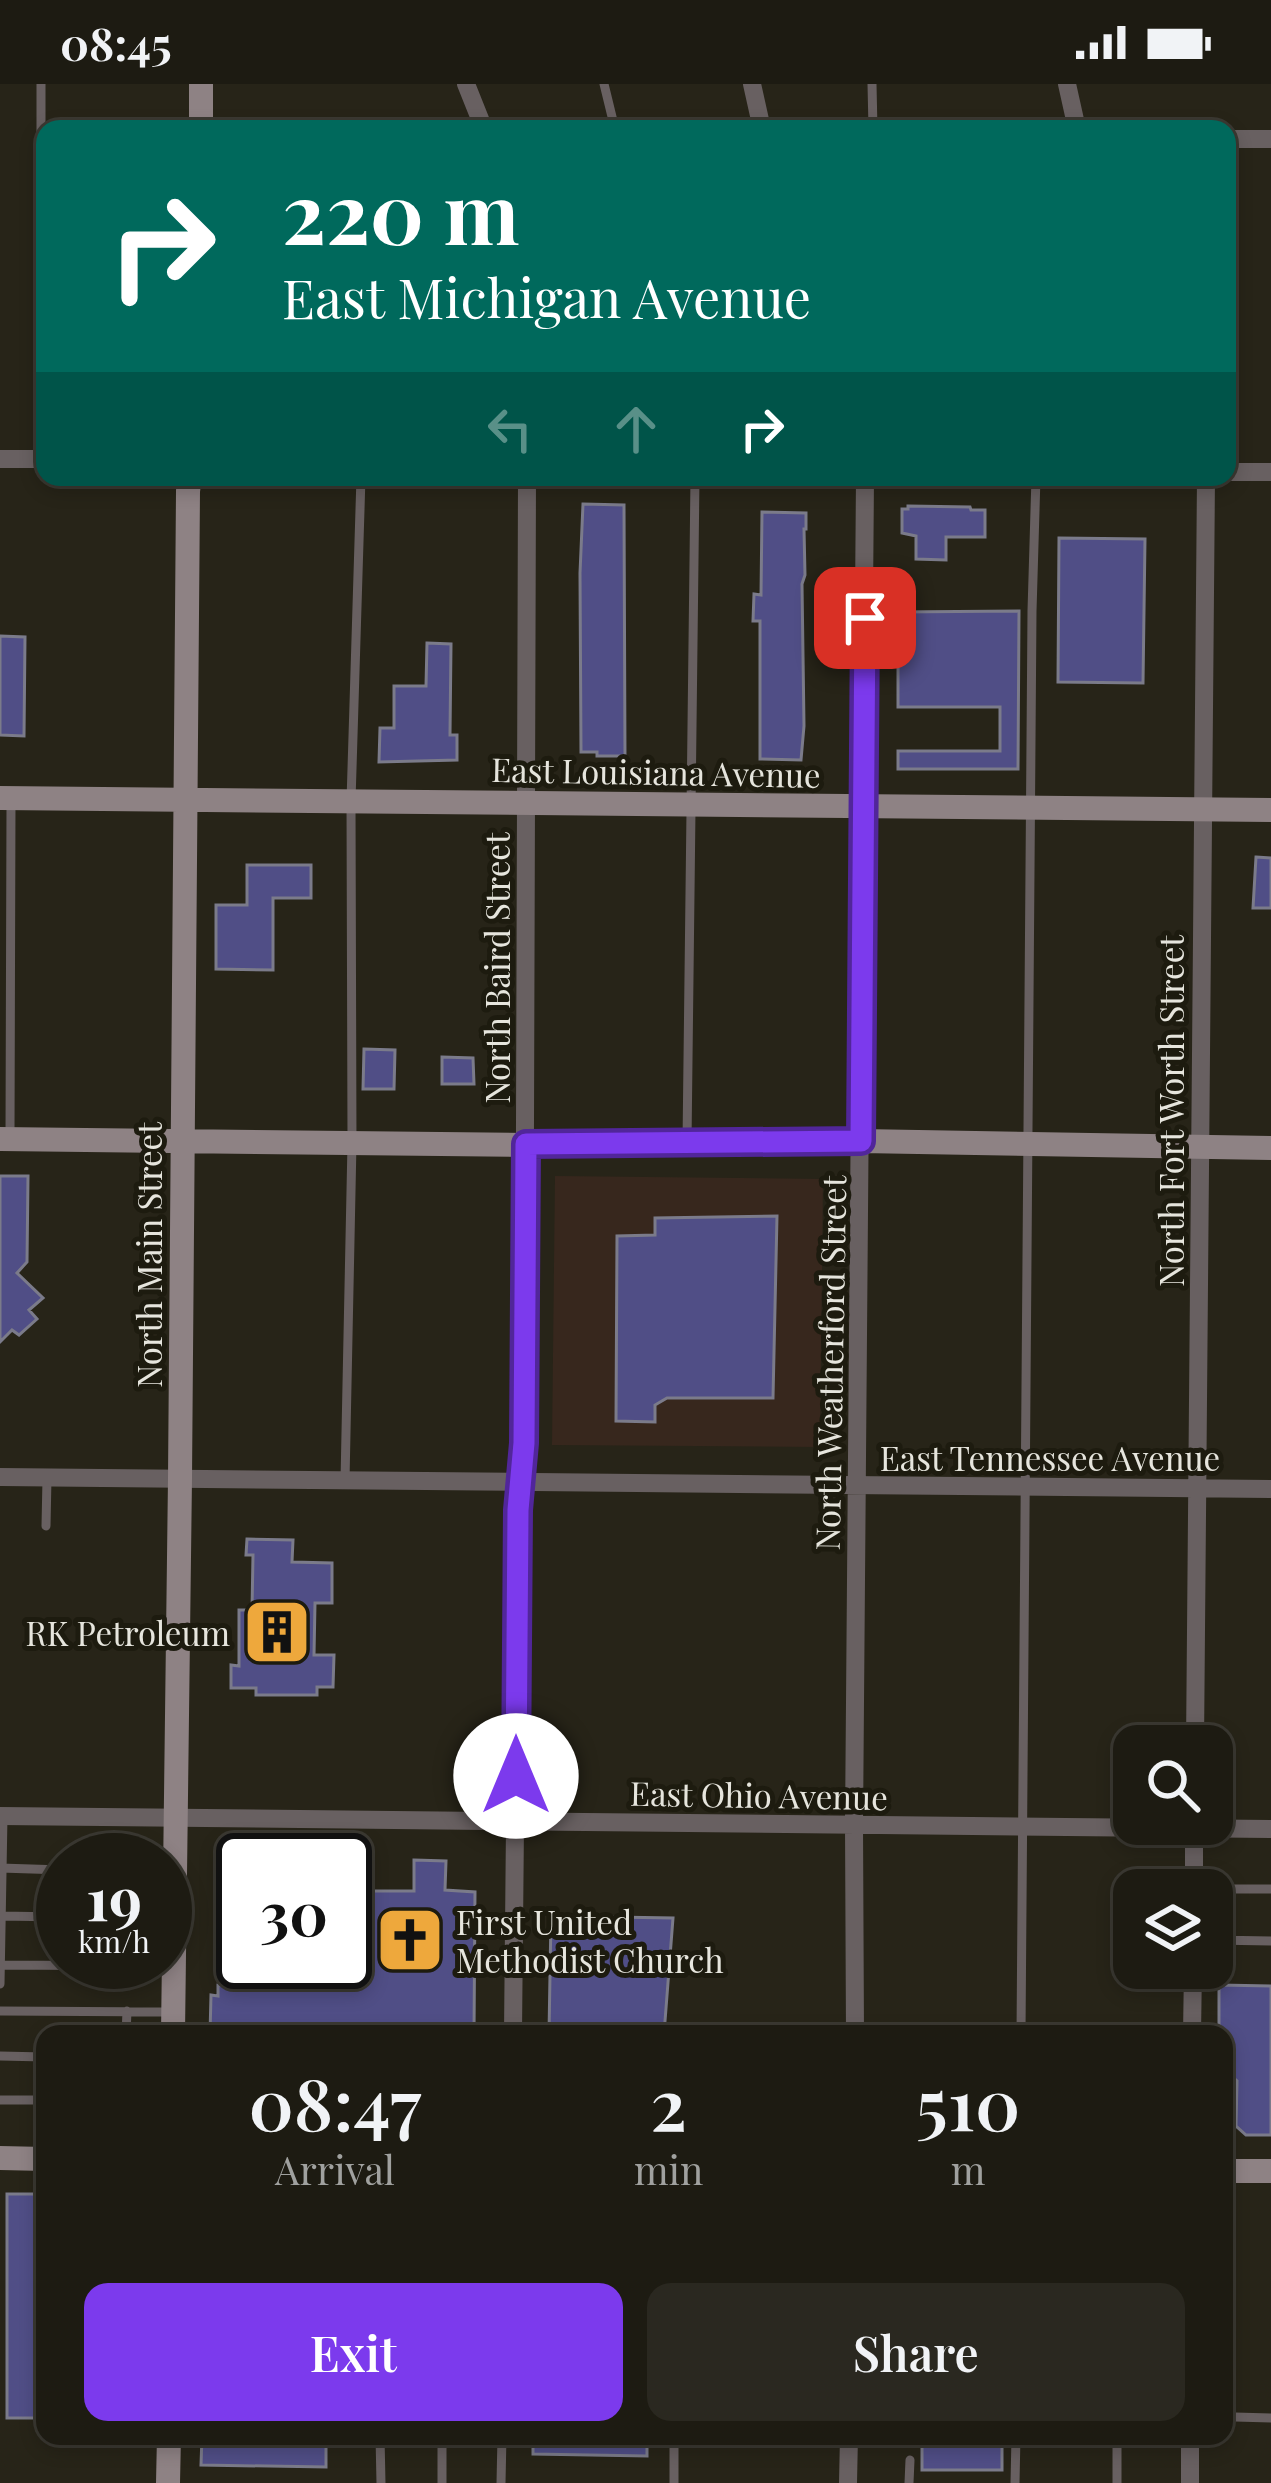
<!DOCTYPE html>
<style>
:root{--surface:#1d1b12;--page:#2a2820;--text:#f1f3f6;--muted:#a0a19f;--line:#3b3932;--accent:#7c3aed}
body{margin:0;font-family:"Playfair Display",serif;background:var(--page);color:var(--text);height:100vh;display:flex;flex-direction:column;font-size:45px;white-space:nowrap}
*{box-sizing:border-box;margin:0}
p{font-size:39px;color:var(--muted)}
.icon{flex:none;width:66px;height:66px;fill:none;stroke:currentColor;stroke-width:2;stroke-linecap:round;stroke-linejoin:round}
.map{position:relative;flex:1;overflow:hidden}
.sheet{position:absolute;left:36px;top:1941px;width:1197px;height:420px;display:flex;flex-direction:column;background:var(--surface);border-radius:24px;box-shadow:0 6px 18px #0003,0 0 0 3px var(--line)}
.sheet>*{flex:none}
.guide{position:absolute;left:36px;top:36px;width:1200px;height:366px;border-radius:24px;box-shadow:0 6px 18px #0003,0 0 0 3px var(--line);background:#00695c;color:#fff;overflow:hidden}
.fabs{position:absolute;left:1113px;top:1641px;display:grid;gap:24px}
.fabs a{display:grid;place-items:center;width:120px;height:120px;border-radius:24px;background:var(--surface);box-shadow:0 6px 18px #0003,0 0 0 3px var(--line);font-size:60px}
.speed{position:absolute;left:36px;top:1749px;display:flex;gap:24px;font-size:60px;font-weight:700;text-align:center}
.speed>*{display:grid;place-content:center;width:156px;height:156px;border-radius:50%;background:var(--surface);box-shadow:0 6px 18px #0003,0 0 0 3px var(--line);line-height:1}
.speed small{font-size:30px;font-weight:400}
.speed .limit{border:6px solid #111;border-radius:18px;background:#fff;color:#111}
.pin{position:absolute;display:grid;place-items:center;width:102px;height:102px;color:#fff;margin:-51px;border-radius:24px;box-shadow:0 6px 18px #0006}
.me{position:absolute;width:132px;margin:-66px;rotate:0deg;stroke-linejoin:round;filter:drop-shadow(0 0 9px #0008)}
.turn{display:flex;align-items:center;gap:42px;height:252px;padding:0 48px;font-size:54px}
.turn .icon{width:156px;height:156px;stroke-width:2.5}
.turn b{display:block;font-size:84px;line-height:102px}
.lanes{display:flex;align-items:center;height:114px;padding:0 48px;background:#0003;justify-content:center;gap:60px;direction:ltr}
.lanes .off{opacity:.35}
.eta{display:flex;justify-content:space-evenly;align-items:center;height:204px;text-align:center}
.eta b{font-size:72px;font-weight:600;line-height:84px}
.cta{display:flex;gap:24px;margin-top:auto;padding:24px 48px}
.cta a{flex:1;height:138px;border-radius:24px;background:var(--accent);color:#fff;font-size:48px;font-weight:600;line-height:138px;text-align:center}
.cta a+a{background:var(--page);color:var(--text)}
.status{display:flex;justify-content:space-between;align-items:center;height:84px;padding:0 60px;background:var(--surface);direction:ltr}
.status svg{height:33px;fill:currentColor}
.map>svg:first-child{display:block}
</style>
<div class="status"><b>08:45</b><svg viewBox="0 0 49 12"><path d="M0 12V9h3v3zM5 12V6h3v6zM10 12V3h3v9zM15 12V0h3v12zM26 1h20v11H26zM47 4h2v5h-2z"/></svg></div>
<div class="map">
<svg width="1271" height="2399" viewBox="0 0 1271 2399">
<rect width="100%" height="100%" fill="#272418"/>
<!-- education -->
<path fill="#37271d" d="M555 1092 823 1095 820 1363 552 1361Z"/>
<!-- building -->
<path fill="#504e86" stroke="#7b7b8a" stroke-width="3" d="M583 420 624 421 625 672H597V668H581L580 489Z
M908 422 970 423 971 426H985V453H946V476L916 475V452L902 449V425H908Z
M762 428 806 429V445H804L805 491 802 500 804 642 801 676 760 675V537H753L754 510 761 511Z
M1059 454 1145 455 1143 599 1058 598Z
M1019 527 1018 685H898V667H1000V623H898V528Z
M0 552 25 553 24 652 0 651Z
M427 559 451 560 450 651H457V676L379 678 380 644H394V602H426Z
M1256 773 1271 774V824H1253Z
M247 781H311V814H273V886L216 885V821H247Z
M364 965 395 966 394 1005H363Z
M442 973 473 974 474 1000H442Z
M0 1092H28L27 1178 17 1189 43 1214 29 1226 37 1235 19 1251 12 1246 0 1258Z
M777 1132 773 1314H667L655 1321V1338L616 1337 617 1152 655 1151V1134Z
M247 1455 293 1456 292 1478 332 1479V1519H315L314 1571H334L333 1603H317V1611H256V1604H231V1581L239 1582V1526H252L253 1471H246Z
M414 1776 446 1777 445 1806 475 1808 474 1950H210L211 1911 218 1912V1901L231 1902 232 1878H258V1902L312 1901V1878H345V1787L370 1788 369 1807H414Z
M225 1786H243V1835L223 1834V1827H217L218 1791 225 1792Z
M551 1832 673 1834 664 1950H549Z
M1219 1901 1271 1902V2051H1246L1236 2042 1237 1997 1229 1990V1956L1219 1946Z
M7 2110H45V2334H7Z
M202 2352H326V2383L201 2381Z
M533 2352H647V2372L533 2370Z
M922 2352H1002V2386H922Z"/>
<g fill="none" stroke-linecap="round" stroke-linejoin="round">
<!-- lane -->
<path stroke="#686061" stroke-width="9" d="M41 0V375
M604 0 615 45
M872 0 873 45
M10 1050 11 719
M687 1059 695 393
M345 1397 352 1059 351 717 361 393
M46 1442 47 1394
M0 1784 63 1786
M0 1832 63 1833
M1212 1856 1271 1857
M1230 1856 1231 1805H1271
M0 1881 169 1882
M0 1900 3 1732
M0 1927 169 1928
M126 1950 127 1927
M1021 1950 1032 527 1036 393
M0 1972 45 1973
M0 2016H45
M1235 2333 1271 2334
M380 2352 381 2399
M1117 2352V2399
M910 2355V2352
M442 2399V2352
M501 2399 502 2352
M674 2399V2352
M909 2399 910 2376
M1015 2399 1016 2352"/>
<!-- street -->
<path stroke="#686061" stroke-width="18" d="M466 0 484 45
M752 0 762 45
M1067 0 1077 45
M1227 55H1271
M0 375H45
M1227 388H1271
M0 1393 1271 1405
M1195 1662 1206 393
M0 1732 1271 1745
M1194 1806V1740
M513 1950 518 1426 524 1359 527 393
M855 1950 854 1741 865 393
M1192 1950 1193 1884
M848 2399 849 2352
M1190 2399V2352"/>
<!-- secondary -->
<path stroke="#8e8284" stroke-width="24" d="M201 45V0
M0 714 1271 726
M0 1055 526 1061 861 1057 1271 1064
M173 1950 180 1394 188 407 190 393
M0 2074 45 2075
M1224 2087H1271
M168 2399 169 2352"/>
</g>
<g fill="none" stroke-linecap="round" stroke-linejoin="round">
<defs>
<path id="route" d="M516 1692 518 1426 524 1359 526 1060 861 1057 865 534"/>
</defs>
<!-- route casing -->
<use href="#route" stroke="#51269a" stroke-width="30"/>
<!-- route -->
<use href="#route" stroke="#7c3aed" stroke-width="21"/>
</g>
<!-- icons -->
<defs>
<symbol id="building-square" viewBox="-11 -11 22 22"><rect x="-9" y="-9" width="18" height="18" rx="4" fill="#eea83c" stroke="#1d1b0f"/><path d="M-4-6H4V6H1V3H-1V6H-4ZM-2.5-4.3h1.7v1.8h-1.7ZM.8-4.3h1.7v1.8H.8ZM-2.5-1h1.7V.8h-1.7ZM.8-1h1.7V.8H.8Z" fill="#111"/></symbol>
<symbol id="church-square" viewBox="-11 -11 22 22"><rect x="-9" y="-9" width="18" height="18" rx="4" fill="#eea83c" stroke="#1d1b0f"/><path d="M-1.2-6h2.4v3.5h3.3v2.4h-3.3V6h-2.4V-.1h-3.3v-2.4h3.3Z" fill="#111"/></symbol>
</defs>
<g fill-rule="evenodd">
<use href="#building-square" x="239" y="1510" width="76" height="76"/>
<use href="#church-square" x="372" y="1818" width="76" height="76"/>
</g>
<g text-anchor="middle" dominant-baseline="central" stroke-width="10" stroke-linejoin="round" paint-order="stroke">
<!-- street labels -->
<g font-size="33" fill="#e6e5dd" stroke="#1d1b0f">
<text transform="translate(656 687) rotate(1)">East Louisiana Avenue</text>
<text transform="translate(496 884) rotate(-90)">North Baird Street</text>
<text transform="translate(1170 1027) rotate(-90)">North Fort Worth Street</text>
<text transform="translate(148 1171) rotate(-90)">North Main Street</text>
<text transform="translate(829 1279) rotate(-89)">North Weatherford Street</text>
<text x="1050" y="1373">East Tennessee Avenue</text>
<text transform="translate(759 1710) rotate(1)">East Ohio Avenue</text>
</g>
<!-- poi labels -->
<g font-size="33" fill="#e6e5dd" stroke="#1d1b0f" text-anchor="end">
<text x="230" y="1548">RK Petroleum</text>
<text x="456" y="1837" text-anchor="start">First United<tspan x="456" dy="38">Methodist Church</tspan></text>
</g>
</g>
</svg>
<div class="fabs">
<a><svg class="icon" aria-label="search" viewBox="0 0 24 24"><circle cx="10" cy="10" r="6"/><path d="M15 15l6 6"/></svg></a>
<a><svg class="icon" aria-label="layers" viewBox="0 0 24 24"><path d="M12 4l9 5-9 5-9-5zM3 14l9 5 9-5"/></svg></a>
</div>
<div class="speed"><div>19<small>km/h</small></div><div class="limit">30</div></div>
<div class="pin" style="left:865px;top:534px;background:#d93025"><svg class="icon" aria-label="arrive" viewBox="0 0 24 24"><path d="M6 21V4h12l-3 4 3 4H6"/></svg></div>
<svg class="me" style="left:516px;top:1692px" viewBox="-20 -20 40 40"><circle r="19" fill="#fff"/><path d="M0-13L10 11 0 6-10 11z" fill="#7c3aed"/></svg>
<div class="guide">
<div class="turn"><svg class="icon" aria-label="right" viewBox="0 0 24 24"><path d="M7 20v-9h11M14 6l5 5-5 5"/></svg><div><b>220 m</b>East Michigan Avenue</div></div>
<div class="lanes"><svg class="icon off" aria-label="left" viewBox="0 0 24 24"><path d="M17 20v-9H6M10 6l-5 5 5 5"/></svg><svg class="icon off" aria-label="ahead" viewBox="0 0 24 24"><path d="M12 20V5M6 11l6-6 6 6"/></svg><svg class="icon" aria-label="right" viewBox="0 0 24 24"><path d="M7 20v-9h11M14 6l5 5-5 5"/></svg></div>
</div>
<section class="sheet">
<div class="eta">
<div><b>08:47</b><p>Arrival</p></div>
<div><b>2</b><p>min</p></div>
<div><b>510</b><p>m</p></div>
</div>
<div class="cta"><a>Exit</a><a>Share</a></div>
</section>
</div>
